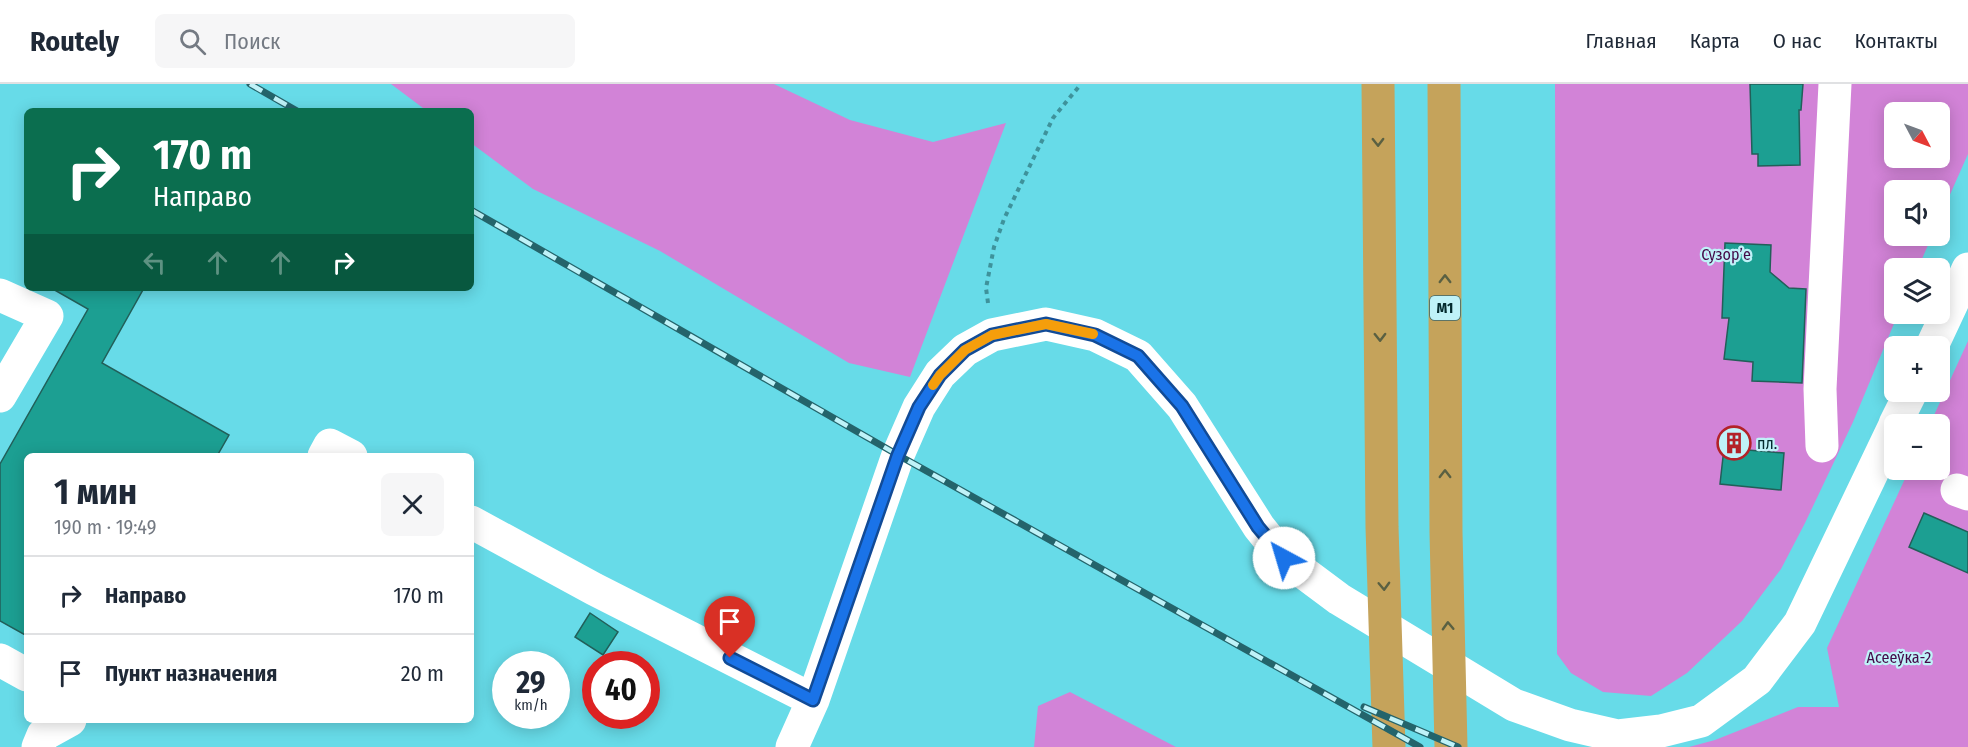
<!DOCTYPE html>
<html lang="ru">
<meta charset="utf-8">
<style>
:root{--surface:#fff;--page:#f6f6f7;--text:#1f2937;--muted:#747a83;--line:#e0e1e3}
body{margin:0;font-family:"Fira Sans Condensed",sans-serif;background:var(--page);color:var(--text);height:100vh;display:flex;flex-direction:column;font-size:22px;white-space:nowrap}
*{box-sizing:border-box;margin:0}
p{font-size:20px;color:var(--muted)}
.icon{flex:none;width:33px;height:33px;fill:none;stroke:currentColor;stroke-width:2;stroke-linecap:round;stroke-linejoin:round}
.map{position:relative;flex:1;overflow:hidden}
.sheet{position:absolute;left:24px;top:369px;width:450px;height:270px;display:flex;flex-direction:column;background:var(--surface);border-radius:9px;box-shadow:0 3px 15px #0003}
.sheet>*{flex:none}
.hud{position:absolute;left:24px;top:24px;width:450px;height:183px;border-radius:9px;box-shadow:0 3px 15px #0003;background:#0b6e4f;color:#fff;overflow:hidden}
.needle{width:39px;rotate:131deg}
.buttons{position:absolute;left:1884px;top:18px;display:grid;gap:12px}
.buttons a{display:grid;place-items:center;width:66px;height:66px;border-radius:9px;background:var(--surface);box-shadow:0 3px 15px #0003;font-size:30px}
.speed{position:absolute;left:492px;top:567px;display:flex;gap:12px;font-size:30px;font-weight:700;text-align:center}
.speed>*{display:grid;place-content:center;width:78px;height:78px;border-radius:50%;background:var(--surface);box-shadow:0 3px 15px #0003;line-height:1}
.speed small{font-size:15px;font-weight:400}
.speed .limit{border:9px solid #d22;background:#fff;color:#111}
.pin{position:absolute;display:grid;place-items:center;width:51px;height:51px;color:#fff;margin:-62px -26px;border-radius:50% 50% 50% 0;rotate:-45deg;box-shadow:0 0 6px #0007}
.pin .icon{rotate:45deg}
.me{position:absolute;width:66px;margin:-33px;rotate:321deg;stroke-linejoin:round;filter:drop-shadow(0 0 4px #0008)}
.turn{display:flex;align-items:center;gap:21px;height:126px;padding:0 30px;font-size:27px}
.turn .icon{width:78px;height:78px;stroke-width:2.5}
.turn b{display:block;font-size:42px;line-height:51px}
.lanes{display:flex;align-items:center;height:57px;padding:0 30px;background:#0003;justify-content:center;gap:30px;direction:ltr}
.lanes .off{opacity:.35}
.round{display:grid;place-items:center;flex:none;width:63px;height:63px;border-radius:9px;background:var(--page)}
.head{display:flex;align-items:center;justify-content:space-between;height:102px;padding:0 30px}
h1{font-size:36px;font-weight:700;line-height:45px}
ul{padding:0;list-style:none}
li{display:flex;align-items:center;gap:18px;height:78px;padding:0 30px;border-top:2px solid var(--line)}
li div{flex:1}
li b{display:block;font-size:22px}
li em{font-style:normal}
header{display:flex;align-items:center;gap:36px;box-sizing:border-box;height:84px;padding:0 30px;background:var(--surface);border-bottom:2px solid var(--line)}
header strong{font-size:28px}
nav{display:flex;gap:33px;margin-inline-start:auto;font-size:21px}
.search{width:420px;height:54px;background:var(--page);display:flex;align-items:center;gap:15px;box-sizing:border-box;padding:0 21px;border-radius:9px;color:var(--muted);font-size:22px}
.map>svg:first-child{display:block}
</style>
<header>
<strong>Routely</strong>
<div class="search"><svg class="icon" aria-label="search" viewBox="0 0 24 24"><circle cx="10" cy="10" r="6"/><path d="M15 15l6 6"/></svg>Поиск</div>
<nav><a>Главная</a><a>Карта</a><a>О нас</a><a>Контакты</a></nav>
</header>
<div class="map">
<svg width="1968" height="663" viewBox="0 0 1968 663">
<rect width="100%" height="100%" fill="#67dbe8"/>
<!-- green -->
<path fill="#d283d7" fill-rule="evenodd" d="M391 0H774L850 36 933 58 1006 39 910 293 849 279 660 167 533 105 471 59V27H427Z
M1555 0H1968V70L1940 133V106H1894V152H1932L1918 184H1894V230H1898L1853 338 1805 439 1781 485 1742 537 1687 589 1651 612 1603 608 1571 589 1557 570ZM1894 28H1940V74H1894Z
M1968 257V663H1689L1715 656 1798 623H1839L1827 564 1909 386H1940V340H1930Z
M1070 608 1176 663H1034L1038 622Z"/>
<!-- building -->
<path fill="#1c9f92" stroke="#225f59" stroke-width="1.5" d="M1750 0H1803L1801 26H1799L1800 81 1758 82V70H1752Z
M1725 159 1771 161 1770 188 1789 204 1806 205 1802 299 1752 297 1753 278 1724 275 1729 234H1722Z
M51 204H144L102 279 229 351 217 372H27V552L0 537V380L88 225Z
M1724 364 1784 369 1781 406 1720 400Z
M1924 429 1968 448V489L1909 463Z
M590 529 618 548 603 571 575 553Z"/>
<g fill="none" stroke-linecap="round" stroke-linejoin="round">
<!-- path -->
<path stroke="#3e929b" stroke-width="4" stroke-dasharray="4.5 4.5" stroke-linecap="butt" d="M988 219 986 204 994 163 1004 135 1053 34 1081 0"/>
<!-- minor -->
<path stroke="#fff" stroke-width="33" d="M0 211 47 232 0 312
M1932 262 1968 185
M1895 340 1911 308
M1822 362 1820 305 1835 0
M324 372 330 361 351 372
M1957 406 1968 410
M471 438 594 505 813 616
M0 576 27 591
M38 663 43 651 70 636
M792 663 813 616 898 371 919 323 940 290 965 266 992 251 1046 240 1095 251 1138 272 1182 322 1259 443 1284 474 1339 515 1514 621 1570 641 1618 652 1661 647 1701 637 1757 596 1800 539 1894 343"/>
<!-- highway -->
<path stroke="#c5a35b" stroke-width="33" d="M1378 0 1382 443 1389 663
M1444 0 1446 448 1451 663"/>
<defs>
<path id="rail" d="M250 0 297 27
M471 126 898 371 1420 663
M1364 623 1458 663"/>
</defs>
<!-- rail casing -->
<use href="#rail" stroke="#24646b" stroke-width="7"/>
<!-- rail -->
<use href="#rail" stroke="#bff2f8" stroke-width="4.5" stroke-dasharray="14" stroke-linecap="butt"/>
</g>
<!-- one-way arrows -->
<defs><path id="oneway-chevron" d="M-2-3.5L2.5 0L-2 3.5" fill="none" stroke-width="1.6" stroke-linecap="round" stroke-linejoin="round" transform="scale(1.5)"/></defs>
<g stroke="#5a6042">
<use href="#oneway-chevron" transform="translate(1378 58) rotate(89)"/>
<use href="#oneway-chevron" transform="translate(1445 195) rotate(-90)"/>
<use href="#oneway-chevron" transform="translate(1380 253) rotate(89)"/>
<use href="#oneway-chevron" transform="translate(1445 390) rotate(-90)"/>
<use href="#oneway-chevron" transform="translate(1384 502) rotate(88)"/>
<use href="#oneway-chevron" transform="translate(1448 542) rotate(-92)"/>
</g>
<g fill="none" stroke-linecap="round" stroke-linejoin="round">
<defs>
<path id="route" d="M730 574 813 616 898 371 919 323 940 291 965 266 992 251 1046 240 1095 251 1138 272 1182 322 1258 443 1284 474"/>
</defs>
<!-- route casing -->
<use href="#route" stroke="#114b97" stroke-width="15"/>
<!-- route -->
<use href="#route" stroke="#1a73e8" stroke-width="10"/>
<!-- slow -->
<path stroke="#f59e0b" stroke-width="10" d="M933 301 940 291 965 266 992 251 1046 240 1093 250"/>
</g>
<!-- icons -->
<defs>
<symbol id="building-ring" viewBox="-11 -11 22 22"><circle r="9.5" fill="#bff2f8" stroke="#b32228" stroke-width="1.5"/><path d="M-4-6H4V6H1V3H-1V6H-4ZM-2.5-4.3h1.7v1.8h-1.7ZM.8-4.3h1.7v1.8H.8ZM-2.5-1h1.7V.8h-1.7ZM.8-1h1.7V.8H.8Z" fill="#b32228"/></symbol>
</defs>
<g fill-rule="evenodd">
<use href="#building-ring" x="1715" y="340" width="38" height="38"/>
</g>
<g text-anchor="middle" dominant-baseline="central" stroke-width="4.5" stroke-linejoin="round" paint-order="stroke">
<!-- shield labels -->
<rect fill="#bff2f8" stroke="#3b666b" stroke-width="1.5" x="1430" y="212" width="30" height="24" rx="4.5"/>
<g font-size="15" font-weight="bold" fill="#032a2e">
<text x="1445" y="224">М1</text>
</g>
<!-- park labels -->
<g font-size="16" fill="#440a48" stroke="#bff2f8">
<text x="1726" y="170">Сузорʼе</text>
<text x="1899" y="573">Асееўка-2</text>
</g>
<!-- poi labels -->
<g font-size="16" fill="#032a2e" stroke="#bff2f8" text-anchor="start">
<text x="1757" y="359">пл.</text>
</g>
</g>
</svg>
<div class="buttons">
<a><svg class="needle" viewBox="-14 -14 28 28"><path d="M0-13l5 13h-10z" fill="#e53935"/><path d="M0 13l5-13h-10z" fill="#747a83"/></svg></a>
<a><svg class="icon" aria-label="sound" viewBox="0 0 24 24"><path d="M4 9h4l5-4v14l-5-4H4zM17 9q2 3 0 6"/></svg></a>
<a><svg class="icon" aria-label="layers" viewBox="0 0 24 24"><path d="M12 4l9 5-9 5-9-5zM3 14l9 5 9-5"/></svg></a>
<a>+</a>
<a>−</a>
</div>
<div class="speed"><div>29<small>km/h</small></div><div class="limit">40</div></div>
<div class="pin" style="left:730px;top:574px;background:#d93025"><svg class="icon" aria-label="arrive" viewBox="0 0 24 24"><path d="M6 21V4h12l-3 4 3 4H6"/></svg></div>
<svg class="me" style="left:1284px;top:474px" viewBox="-20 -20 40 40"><circle r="19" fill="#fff"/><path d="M0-13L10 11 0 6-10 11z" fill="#1a73e8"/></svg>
<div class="hud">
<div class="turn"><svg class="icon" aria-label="right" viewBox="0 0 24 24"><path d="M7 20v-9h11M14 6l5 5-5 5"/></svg><div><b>170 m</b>Направо</div></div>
<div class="lanes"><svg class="icon off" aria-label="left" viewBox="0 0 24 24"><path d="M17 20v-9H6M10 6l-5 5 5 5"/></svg><svg class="icon off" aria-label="ahead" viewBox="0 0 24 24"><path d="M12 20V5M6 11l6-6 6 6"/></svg><svg class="icon off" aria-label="ahead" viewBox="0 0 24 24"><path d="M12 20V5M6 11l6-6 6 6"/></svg><svg class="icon" aria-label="right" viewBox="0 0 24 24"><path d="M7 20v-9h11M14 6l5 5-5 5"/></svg></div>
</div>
<section class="sheet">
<div class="head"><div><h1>1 мин</h1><p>190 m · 19:49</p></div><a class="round"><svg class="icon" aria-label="close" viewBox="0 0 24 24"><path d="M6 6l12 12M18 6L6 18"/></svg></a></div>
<ul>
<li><svg class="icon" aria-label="right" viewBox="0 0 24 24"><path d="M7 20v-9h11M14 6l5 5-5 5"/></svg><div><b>Направо</b></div><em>170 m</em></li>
<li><svg class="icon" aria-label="arrive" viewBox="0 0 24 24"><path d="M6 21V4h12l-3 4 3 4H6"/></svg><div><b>Пункт назначения</b></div><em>20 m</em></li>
</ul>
</section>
</div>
